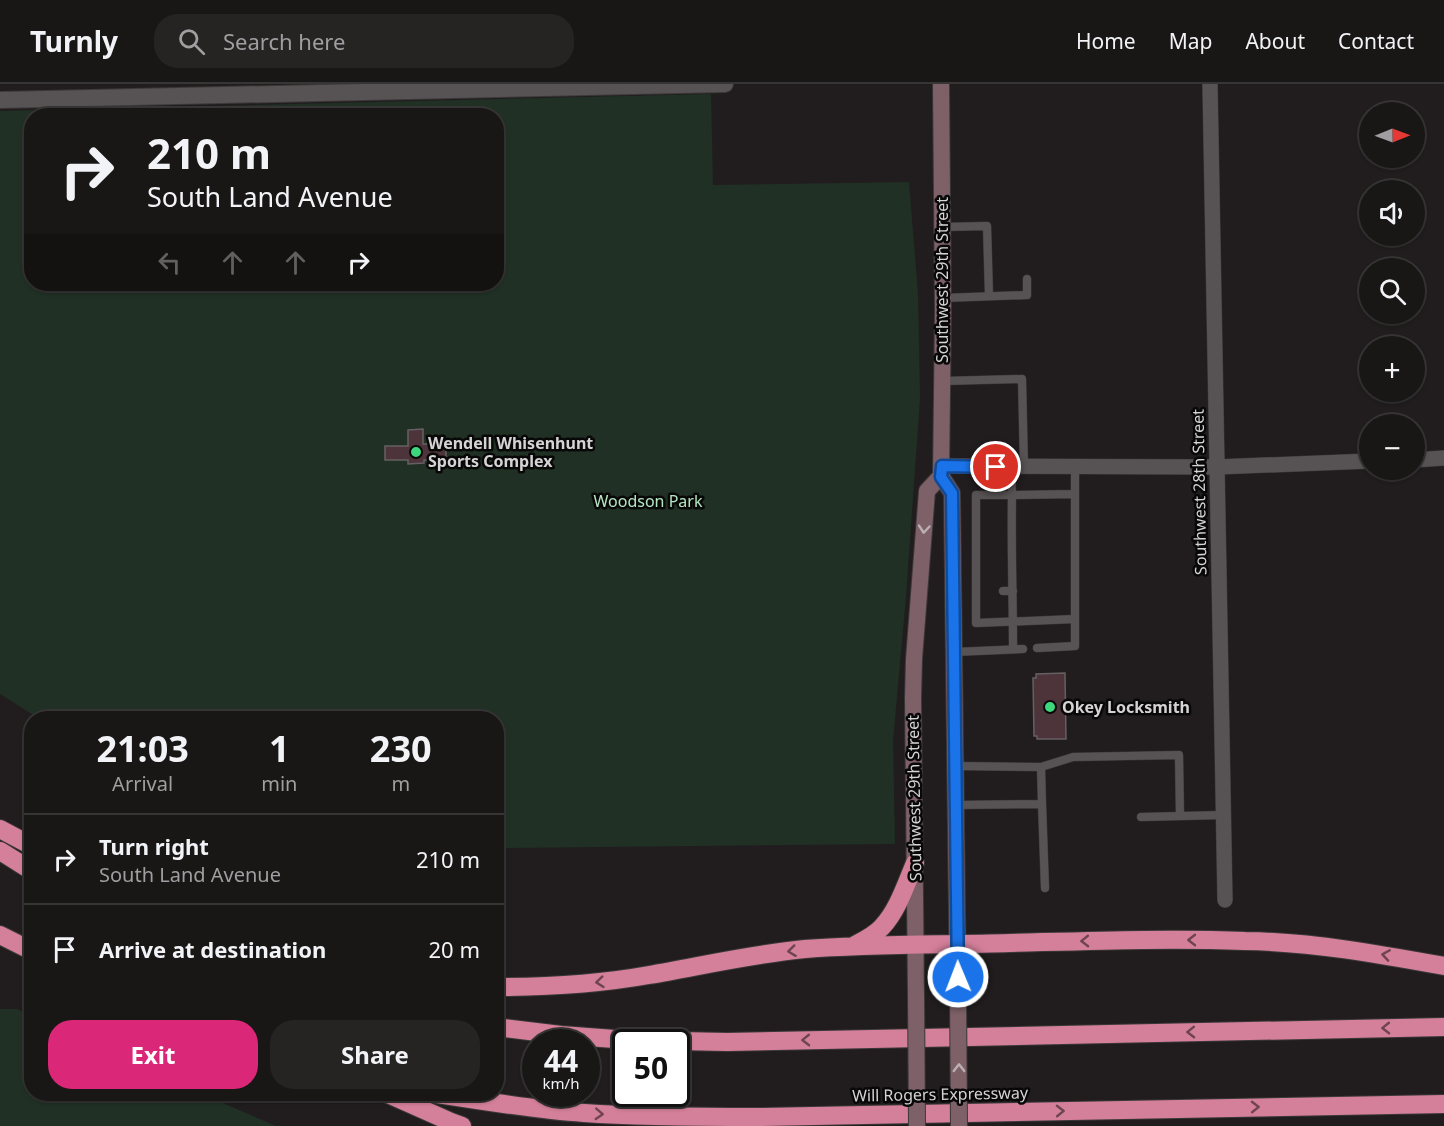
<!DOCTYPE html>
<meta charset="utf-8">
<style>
:root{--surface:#191616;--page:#262323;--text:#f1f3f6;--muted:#9f9fa1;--line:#373535;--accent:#db2777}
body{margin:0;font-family:"Noto Sans",sans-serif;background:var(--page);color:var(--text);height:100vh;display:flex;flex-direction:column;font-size:22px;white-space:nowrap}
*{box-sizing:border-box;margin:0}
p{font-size:20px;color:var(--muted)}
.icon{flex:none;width:33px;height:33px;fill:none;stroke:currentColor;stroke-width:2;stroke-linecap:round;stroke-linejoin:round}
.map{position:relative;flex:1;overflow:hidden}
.details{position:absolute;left:24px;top:627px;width:480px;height:390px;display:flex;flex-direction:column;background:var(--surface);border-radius:24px;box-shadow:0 2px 4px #0004,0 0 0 2px var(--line)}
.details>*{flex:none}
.top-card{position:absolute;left:24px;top:24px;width:480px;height:183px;border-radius:24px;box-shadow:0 2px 4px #0004,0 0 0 2px var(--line);background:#191616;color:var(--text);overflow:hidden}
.needle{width:39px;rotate:89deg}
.tools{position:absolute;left:1359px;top:18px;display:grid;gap:12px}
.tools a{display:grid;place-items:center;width:66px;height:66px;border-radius:50%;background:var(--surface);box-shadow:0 2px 4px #0004,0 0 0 2px var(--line);font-size:30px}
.speed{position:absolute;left:522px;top:945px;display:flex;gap:12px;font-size:30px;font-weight:700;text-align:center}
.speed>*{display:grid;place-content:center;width:78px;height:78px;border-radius:50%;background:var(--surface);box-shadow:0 2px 4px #0004,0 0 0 2px var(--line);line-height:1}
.speed small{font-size:15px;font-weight:400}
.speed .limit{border:3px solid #111;border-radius:9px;background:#fff;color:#111}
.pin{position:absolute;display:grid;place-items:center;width:51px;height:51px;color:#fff;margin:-26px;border:3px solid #fff;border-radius:50%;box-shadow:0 2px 6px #0007}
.me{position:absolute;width:66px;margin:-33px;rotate:359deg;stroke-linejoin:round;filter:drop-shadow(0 0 4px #0008)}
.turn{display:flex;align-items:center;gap:21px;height:126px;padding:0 24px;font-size:27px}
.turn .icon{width:78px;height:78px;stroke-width:2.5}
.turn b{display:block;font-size:42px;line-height:51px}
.lanes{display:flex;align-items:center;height:57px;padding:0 24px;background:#0003;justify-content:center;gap:30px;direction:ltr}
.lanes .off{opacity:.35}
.eta{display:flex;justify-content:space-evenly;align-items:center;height:102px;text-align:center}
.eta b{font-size:36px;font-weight:700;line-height:42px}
.cta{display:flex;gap:12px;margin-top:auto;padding:12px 24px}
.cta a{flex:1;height:69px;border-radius:24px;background:var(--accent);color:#fff;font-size:24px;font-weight:700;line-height:69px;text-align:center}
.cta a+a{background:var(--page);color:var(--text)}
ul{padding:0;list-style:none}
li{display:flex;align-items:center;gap:18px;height:90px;padding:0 24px;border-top:2px solid var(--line)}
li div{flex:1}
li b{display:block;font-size:22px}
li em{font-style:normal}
header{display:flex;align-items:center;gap:36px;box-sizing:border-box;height:84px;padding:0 30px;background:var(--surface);border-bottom:2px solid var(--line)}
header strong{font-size:28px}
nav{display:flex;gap:33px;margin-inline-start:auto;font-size:21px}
.search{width:420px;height:54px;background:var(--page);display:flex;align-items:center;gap:15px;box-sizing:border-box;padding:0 21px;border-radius:24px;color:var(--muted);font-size:22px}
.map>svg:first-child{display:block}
</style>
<header>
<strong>Turnly</strong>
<div class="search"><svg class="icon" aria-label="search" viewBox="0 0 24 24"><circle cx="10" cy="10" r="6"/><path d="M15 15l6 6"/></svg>Search here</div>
<nav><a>Home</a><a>Map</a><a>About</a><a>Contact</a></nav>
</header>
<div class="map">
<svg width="1444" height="1042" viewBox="0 0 1444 1042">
<rect width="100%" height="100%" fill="#211d1e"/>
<!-- green -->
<path fill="#203025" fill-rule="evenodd" d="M711 10 713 101 909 98 918 210 920 314 906 513 893 657 895 760 500 764 496 763V634H38L0 610V27ZM32 32H496V200H32Z
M0 925H17L31 932 32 1010H202L276 1042H0Z"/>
<!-- building -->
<path fill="#4d333a" stroke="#656062" stroke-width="1.5" d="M423 345V360H446V376H424V379L408 380V376H385V362H408V346Z
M1065 589 1066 655H1037V652H1034L1033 594H1036V590Z"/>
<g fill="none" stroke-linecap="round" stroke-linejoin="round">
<defs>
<path id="service" d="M943 143 987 142 989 212
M943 214 1027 211V195
M943 297 1022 295 1024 383
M1011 383 1012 411 1074 410
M1003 507H1013
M1037 564 1075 562V383
M1013 565C1013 514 1011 462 1012 411H976V539L1075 535
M954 568 1023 565
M955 682 1041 683 1042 720
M1041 683 1073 673 1179 671 1180 732
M956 721 1042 720 1045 804
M1141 733 1223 731"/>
<path id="minor" d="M1210 0 1225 816
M1414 376 1444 374
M942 382 1217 383 1370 377"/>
<path id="tertiary" d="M0 16 725 0"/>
<path id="secondary" d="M941 0 943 226 941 392 952 409 958 910
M916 910 913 614 914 575 927 407 941 392"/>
<path id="motorway" d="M0 745 32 762
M0 767 32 787
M0 851 32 867
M855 861C865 856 875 851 882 843 898 826 906 800 915 779
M496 903C548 903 599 900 649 891 701 882 752 870 805 865 873 860 942 861 1010 859 1088 857 1167 854 1245 857 1312 858 1378 870 1444 882
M496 943 561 951 628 956 727 958 1444 943
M388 1010 451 1038 462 1042
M437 1010C486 1017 535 1026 584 1029 642 1033 701 1033 759 1033L1444 1020"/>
</defs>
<!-- service casing -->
<use href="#service" stroke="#3c3839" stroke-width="9"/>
<!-- minor casing -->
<use href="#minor" stroke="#3c3839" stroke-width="16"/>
<!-- tertiary casing -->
<use href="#tertiary" stroke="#3c3839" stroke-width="18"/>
<!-- secondary casing -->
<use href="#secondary" stroke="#3c3839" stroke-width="18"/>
<!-- motorway casing -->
<use href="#motorway" stroke="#3c3839" stroke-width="20"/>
<!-- service -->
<use href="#service" stroke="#575253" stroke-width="8"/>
<!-- minor -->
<use href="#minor" stroke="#575253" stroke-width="15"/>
<!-- tertiary -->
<use href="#tertiary" stroke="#575253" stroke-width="16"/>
<!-- secondary -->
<use href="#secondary" stroke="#7d6068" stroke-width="16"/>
<!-- motorway -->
<use href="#motorway" stroke="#d5809a" stroke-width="18"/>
<defs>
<path id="secondary-bridge" d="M916 910 917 1042
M958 910 959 1042"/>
</defs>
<!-- secondary-bridge casing -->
<use href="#secondary-bridge" stroke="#3c3839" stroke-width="18" stroke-linecap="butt"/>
<!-- secondary-bridge -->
<use href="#secondary-bridge" stroke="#7d6068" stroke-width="16"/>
</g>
<!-- one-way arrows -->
<defs><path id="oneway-chevron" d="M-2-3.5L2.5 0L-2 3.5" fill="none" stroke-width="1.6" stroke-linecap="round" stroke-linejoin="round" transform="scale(1.5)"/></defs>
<g stroke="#bbb0b4">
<use href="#oneway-chevron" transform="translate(924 445) rotate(95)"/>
<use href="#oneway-chevron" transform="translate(959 984) rotate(-90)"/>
</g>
<g stroke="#6f4451">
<use href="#oneway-chevron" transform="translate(1192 856) rotate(-180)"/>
<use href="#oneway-chevron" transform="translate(1085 857) rotate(179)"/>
<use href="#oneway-chevron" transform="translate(792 867) rotate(173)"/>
<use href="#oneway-chevron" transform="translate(1386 871) rotate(-171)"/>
<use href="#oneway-chevron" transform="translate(600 898) rotate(174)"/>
<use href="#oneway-chevron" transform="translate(1386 944) rotate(179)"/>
<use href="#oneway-chevron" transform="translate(1191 948) rotate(179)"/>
<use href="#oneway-chevron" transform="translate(806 956) rotate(179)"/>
<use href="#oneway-chevron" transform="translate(1255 1023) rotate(-1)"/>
<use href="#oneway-chevron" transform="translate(1060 1027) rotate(-1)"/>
<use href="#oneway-chevron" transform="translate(599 1030) rotate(3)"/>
</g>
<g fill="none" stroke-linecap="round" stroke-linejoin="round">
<defs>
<path id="route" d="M958 893 952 409 941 393 942 382 996 383"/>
</defs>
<!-- route casing -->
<use href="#route" stroke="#114b97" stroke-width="15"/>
<!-- route -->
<use href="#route" stroke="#1a73e8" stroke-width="10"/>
</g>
<!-- markers -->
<g fill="#3ed77d" stroke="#090808" stroke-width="2">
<circle cx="416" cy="368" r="6"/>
<circle cx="1050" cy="623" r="6"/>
</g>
<g text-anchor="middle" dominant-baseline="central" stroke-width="5" stroke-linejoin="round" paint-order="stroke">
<!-- street labels -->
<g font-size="16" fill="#d6d3d4" stroke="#090808">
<text transform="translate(942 196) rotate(-90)">Southwest 29th Street</text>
<text transform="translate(1199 408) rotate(-91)">Southwest 28th Street</text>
<text transform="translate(914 714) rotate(-91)">Southwest 29th Street</text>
<text transform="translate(940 1010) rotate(-1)">Will Rogers Expressway</text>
</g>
<!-- poi labels -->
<g font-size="16" font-weight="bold" fill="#d6d3d4" stroke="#090808" text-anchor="start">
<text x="428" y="359">Wendell Whisenhunt<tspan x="428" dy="18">Sports Complex</tspan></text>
<text x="1062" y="623">Okey Locksmith</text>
</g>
<!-- park labels -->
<g font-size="16" fill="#b5e6c2" stroke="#090808">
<text x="648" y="417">Woodson Park</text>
</g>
</g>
</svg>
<div class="tools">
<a><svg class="needle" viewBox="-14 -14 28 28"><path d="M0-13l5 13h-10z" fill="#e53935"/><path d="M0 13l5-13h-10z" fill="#9f9fa1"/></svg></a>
<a><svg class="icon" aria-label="sound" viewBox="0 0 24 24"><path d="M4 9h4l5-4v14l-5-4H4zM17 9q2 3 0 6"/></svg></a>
<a><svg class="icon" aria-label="search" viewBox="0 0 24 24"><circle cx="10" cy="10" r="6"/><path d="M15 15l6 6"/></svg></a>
<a>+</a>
<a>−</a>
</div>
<div class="speed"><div>44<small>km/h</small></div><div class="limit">50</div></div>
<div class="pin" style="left:996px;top:383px;background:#d93025"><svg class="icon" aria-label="arrive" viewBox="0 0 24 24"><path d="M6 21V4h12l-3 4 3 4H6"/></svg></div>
<svg class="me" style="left:958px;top:893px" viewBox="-20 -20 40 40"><circle r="17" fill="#1a73e8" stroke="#fff" stroke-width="3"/><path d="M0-11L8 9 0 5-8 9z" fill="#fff"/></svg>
<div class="top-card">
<div class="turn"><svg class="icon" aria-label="right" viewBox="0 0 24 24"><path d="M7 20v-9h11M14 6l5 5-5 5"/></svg><div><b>210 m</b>South Land Avenue</div></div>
<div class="lanes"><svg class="icon off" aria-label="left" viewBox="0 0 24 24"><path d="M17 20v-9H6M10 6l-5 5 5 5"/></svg><svg class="icon off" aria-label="ahead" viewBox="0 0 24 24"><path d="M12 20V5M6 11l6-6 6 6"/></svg><svg class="icon off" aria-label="ahead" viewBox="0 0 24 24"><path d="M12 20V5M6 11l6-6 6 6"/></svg><svg class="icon" aria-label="right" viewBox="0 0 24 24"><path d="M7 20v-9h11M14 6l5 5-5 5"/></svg></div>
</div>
<section class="details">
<div class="eta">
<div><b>21:03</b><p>Arrival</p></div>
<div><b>1</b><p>min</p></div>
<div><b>230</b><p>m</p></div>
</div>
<ul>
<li><svg class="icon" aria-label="right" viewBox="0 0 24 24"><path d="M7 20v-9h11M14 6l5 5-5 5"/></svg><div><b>Turn right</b><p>South Land Avenue</p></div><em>210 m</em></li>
<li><svg class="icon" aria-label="arrive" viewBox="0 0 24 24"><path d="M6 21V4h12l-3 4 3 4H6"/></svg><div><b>Arrive at destination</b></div><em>20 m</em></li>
</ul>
<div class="cta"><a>Exit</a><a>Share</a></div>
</section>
</div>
